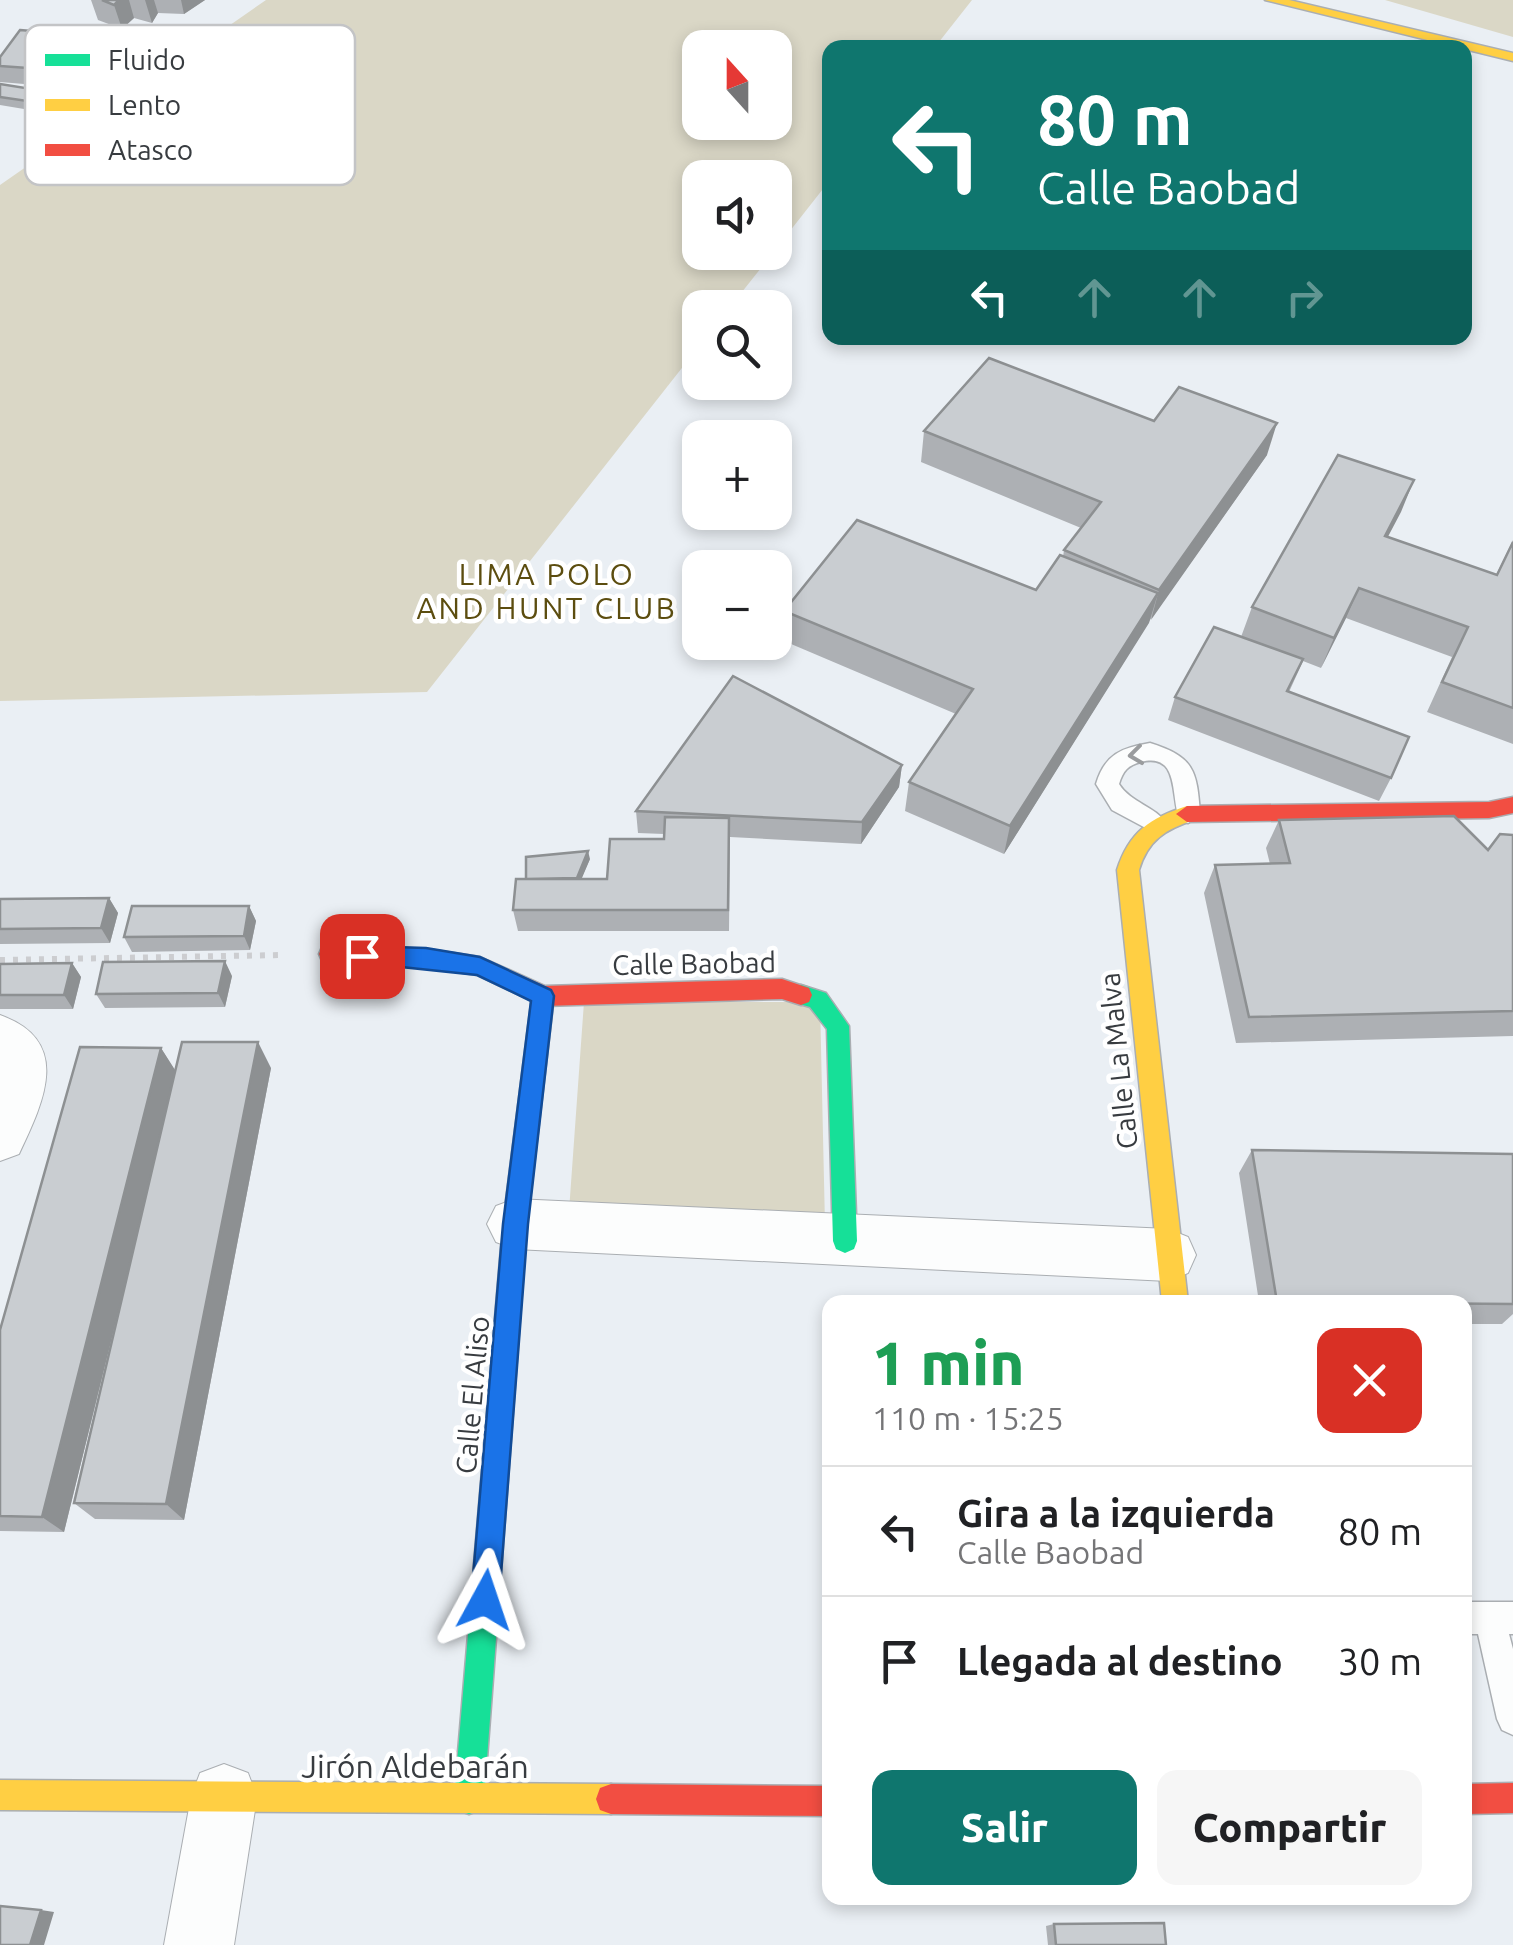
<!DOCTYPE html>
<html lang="es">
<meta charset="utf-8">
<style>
:root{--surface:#fff;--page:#f6f6f6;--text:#202124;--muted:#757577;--line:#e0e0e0;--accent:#0f766e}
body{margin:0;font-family:Ubuntu,sans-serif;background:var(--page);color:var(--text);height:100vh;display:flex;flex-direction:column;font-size:38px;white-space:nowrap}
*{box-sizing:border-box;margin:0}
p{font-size:32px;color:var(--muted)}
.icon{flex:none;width:55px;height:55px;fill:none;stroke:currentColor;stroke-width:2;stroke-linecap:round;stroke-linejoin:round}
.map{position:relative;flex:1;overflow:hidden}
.drawer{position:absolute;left:822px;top:1295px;width:650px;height:610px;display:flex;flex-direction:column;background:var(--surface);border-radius:20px;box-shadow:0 5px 15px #0003}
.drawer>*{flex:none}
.hud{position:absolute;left:822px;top:40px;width:650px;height:305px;border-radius:20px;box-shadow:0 5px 15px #0003;background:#0f766e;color:#fff;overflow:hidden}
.needle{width:65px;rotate:339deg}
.tools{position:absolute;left:682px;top:30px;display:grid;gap:20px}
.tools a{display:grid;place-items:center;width:110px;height:110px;border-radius:20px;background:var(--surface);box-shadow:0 5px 15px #0003;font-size:50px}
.pin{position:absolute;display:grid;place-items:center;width:85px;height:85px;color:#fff;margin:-42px;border-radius:20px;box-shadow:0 5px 15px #0006}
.me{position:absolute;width:110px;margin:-55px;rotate:5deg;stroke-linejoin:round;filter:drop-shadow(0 0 8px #0008)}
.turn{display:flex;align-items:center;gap:35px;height:210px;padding:0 50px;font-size:45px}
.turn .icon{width:130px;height:130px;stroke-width:2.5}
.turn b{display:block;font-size:70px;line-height:85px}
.lanes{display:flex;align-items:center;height:95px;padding:0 50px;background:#0003;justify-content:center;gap:50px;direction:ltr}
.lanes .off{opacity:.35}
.round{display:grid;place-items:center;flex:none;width:105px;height:105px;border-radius:20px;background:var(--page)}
.overview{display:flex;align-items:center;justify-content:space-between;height:170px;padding:0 50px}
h1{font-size:60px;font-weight:800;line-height:75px;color:#1e9e55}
.primary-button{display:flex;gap:20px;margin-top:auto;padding:20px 50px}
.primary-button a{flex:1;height:115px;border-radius:20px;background:var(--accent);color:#fff;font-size:40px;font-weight:800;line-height:115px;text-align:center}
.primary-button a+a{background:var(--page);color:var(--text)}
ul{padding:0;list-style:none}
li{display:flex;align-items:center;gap:30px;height:130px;padding:0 50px;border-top:2px solid var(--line)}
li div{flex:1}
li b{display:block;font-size:38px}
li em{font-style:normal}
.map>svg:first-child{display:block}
</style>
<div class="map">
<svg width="1513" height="1945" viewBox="0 0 1513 1945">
<rect width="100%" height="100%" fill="#eaeff4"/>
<!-- green -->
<path fill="#dad7c6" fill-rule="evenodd" d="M266 0H972L935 47 830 48V180L775 250V178H700V252L773 253 730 307 700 308V345L427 692 0 701V185ZM700 48H775V122H700Z
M1385 0H1513V37Z
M584 1002H820L825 1225H568Z"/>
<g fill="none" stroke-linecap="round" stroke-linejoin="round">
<defs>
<path id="lane" d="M1150 743C1194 757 1197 770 1200 814L1188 823 1180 820C1170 799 1181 752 1141 762 1128 765 1123 771 1119 784 1131 803 1155 806 1167 824L1163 831 1155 833 1112 810 1096 784C1105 754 1121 748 1150 743Z
M1465 1602H1513V1634H1509L1513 1649V1735L1502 1730 1497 1719 1478 1634H1465Z"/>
<path id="street" d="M0 1015C73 1041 44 1101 19 1154L0 1161Z
M515 1199 1168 1229 1188 1237 1196 1255 1188 1273 1168 1281 515 1249 496 1242 487 1224 496 1206Z
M224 1764 248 1773 257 1797 234 1945H164L191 1797 200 1773Z"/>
<path id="fast" d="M801 985 826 993 849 1026 857 1241 854 1249 845 1253 836 1249 833 1241 827 1029 810 1007 793 1002 790 995 793 988Z
M543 986 551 989 554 996 527 1224 484 1799 480 1810 469 1814 458 1810 454 1799 503 1224 532 996 535 989Z"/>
<path id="slow" d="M1265 0H1289L1513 53V61Z
M1187 806 1194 808 1198 814 1194 820C1166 829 1148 840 1139 870L1188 1302H1162L1117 870C1129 832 1150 818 1187 806Z
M0 1780 611 1784 622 1788 626 1799 622 1810 611 1814 0 1810Z"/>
<path id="jam" d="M1513 797V813L1489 818 1187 822 1176 814 1187 806 1489 802Z
M330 945 426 949 480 957 545 986 782 979 809 988 812 995 809 1002 801 1005 782 999 543 1006 477 975 426 967 330 963 322 961 319 954 322 947Z
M1513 1783V1813L1465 1814V1784Z
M611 1784 830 1786V1816L611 1814 600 1810 596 1799 600 1788Z"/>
</defs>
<!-- lane casing -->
<use href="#lane" stroke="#aaaeb2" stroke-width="3"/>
<!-- street casing -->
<use href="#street" stroke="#aaaeb2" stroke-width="2"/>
<!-- fast casing -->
<use href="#fast" stroke="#aaaeb2" stroke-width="3"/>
<!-- slow casing -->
<use href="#slow" stroke="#aaaeb2" stroke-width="3"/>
<!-- jam casing -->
<use href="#jam" stroke="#aaaeb2" stroke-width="3"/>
<!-- path -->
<path stroke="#cccdd0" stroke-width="6" stroke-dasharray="5 8" stroke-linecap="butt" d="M0 960 283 955"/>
<!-- lane -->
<use href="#lane" fill="#fcfdfd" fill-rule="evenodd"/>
<!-- street -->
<use href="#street" fill="#fcfdfd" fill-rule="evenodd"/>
<!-- fast -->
<use href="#fast" fill="#16e098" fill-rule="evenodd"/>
<!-- slow -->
<use href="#slow" fill="#ffcf43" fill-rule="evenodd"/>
<!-- jam -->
<use href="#jam" fill="#f24e42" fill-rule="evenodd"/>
</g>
<!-- wall -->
<path fill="#adb0b4" d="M91 0H205L184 14 158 13 152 23 134 18 122 29 98 20Z
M73 51 48 86 0 82V57Z
M0 84 38 90 41 98 30 110 0 105Z
M1154 421 1267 455 1150 620 1004 854 905 811 909 782 956 714 784 641V611L1036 590 1063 557 1064 550 1081 528 921 462 924 431Z
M1414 480 1387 537 1496 575 1513 540V744L1427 712 1452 657 1346 618 1321 668 1303 661 1289 692 1391 778 1379 801 1168 720 1175 697 1241 637 1252 607Z
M902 765 899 787 861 844 730 837 729 931H518L513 910 526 879 590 859 581 879H607L664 839V834L638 833 636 811Z
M1279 820 1488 850 1513 835V1036L1236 1043 1204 893 1215 865 1270 864 1266 848Z
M109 898 118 913 110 943 0 944V899Z
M249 906 256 921 250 950 132 952 124 937Z
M72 963 81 977 73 1009H0V964Z
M232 976 225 1007 105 1008 96 994Z
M161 1048 175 1071 271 1068 184 1520 95 1519 74 1503 143 1211 64 1532 0 1531V1330Z
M1252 1150 1513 1154V1314L1502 1324H1465V1302H1259L1239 1173Z
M1054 1924 1166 1945H1048L1046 1926Z"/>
<!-- shaded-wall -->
<path fill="#8d9092" d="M119 0H129L134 18 122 29 114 5Z
M145 0H154L158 13 152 23Z
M181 0H205L184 14Z
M68 34 73 51 48 86 42 69Z
M38 90 41 98 30 110 27 101Z
M1277 423 1267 455 1151 620 1159 590Z
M1414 480 1401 512 1372 567 1385 536Z
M1359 588 1346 618 1321 668 1334 638Z
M1158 593 1149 623 1004 854 1010 826Z
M902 765 899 787 861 844 862 822Z
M588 851 590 859 579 885 577 878Z
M109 898 118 913 110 943 101 928Z
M249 906 256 921 250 950 244 936Z
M225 961 232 976 225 1007 218 993Z
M72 963 81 977 73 1009 64 995Z
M258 1042 271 1068 184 1520 166 1504Z
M161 1048 177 1073 64 1532 42 1517Z
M41 1910 54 1912 44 1945H30Z"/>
<!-- building -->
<path fill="#c9cdd1" stroke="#8d9092" stroke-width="2.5" d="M102 0H119L114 5Z
M20 30 68 34 42 69 0 66V57Z
M0 84 38 90 27 101 0 97Z
M989 358 1154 421 1179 387 1277 423 1159 590 1064 550 1101 502 924 431Z
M1338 455 1414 480 1385 536 1497 575 1513 542V708L1442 682 1468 627 1359 588 1334 638 1252 607Z
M857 520 1036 590 1060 555 1158 593 1010 826 909 782 973 689 784 611Z
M1214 627 1303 659 1287 691 1409 737 1391 778 1175 697Z
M733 676 902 765 862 822 636 811Z
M1454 816 1488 850 1500 834 1513 835V1011L1249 1017 1215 865 1290 863 1279 820Z
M665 817 729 818 728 910H513L516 879H607L610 839H664Z
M588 851 577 878 526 879V857Z
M109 898 101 928 0 929V899Z
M132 906H249L244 936 124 937Z
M225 961 218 993 96 994 103 962Z
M72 963 64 995H0V964Z
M182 1042H258L166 1504 74 1503Z
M80 1047 161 1048 42 1517 0 1516V1330Z
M1252 1150 1513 1154V1304L1277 1302Z
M0 1906 41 1910 30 1945H0Z
M1164 1923 1166 1945H1056L1054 1924Z"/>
<!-- one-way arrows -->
<defs><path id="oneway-chevron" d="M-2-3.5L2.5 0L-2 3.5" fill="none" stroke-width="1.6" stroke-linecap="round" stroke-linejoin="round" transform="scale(2.5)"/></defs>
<use stroke="#9a9c9e" href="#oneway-chevron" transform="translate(1136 755) rotate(173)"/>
<!-- route -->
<path fill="#1a73e8" stroke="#114b97" stroke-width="2.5" d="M362 946 426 948 480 957 551 990 554 996 528 1224 499 1600 495 1610 485 1614 475 1610 471 1600 503 1224 531 1001 477 975 354 962 350 956Z"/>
<g text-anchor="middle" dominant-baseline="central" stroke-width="9" stroke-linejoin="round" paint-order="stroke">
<!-- street labels -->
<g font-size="28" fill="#383c40" stroke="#fff">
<text transform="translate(694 963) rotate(-1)">Calle Baobad</text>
<text transform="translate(1118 1061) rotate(-96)">Calle La Malva</text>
<text transform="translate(472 1395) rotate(-85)">Calle El Aliso</text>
</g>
<!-- neighbourhood labels -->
<g font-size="30" letter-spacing="2.5" fill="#5c4d0f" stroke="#fff">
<text x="547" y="574">LIMA POLO<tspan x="547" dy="34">AND HUNT CLUB</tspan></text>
</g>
<!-- near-street labels -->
<g font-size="32" fill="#383c40" stroke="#fff">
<text x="415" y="1766">Jirón Aldebarán</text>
</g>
</g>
<!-- legend -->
<rect x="25" y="25" width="330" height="160" rx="15" fill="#fff" stroke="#c3c4c6" stroke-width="2.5"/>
<rect x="45" y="54" width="45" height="12" fill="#16e098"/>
<rect x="45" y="99" width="45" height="12" fill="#ffcf43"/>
<rect x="45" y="144" width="45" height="12" fill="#f24e42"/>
<g font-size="28" fill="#383c40">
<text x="108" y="70">Fluido</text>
<text x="108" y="115">Lento</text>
<text x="108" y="160">Atasco</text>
</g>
</svg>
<div class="tools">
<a><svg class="needle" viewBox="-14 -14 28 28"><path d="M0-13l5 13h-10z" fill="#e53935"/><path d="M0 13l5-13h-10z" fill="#757577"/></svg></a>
<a><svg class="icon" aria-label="sound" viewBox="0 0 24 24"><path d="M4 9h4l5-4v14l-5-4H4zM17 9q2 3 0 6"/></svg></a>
<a><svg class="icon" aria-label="search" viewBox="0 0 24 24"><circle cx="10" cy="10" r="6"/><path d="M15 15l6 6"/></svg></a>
<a>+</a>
<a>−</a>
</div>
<div class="pin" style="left:362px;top:956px;background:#d93025"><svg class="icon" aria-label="arrive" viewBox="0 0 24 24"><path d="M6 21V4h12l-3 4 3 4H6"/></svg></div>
<svg class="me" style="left:485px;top:1600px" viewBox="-20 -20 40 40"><path d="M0-17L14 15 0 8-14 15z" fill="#1a73e8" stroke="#fff" stroke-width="4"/></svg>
<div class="hud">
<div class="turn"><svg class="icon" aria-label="left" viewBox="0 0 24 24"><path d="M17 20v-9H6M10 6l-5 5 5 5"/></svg><div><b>80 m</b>Calle Baobad</div></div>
<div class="lanes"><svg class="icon" aria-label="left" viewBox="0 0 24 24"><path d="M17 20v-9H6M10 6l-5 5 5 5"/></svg><svg class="icon off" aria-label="ahead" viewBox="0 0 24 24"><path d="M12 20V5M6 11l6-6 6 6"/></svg><svg class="icon off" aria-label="ahead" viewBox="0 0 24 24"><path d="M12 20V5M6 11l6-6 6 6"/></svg><svg class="icon off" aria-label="right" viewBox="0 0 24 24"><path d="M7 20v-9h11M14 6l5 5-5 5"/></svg></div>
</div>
<section class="drawer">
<div class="overview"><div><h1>1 min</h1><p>110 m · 15:25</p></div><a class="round" style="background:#d93025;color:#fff"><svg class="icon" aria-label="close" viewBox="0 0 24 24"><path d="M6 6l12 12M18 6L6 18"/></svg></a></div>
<ul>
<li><svg class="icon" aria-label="left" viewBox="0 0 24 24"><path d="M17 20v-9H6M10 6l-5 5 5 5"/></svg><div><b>Gira a la izquierda</b><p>Calle Baobad</p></div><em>80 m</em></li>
<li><svg class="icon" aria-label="arrive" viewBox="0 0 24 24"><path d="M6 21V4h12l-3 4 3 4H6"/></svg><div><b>Llegada al destino</b></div><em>30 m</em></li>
</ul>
<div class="primary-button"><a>Salir</a><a>Compartir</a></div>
</section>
</div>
